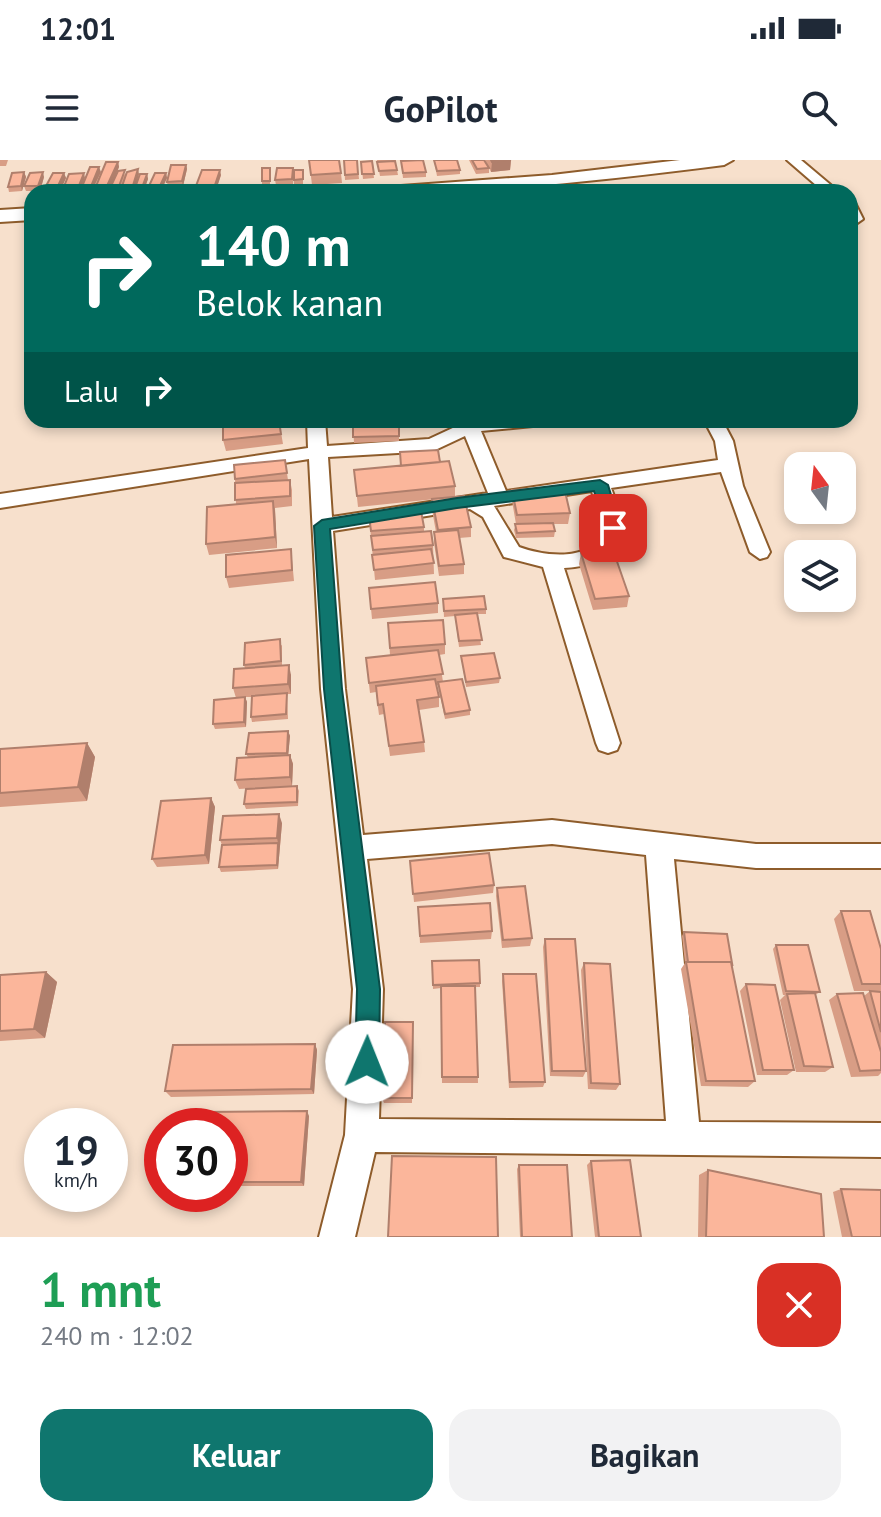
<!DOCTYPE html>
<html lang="id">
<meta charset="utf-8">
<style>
:root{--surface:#fff;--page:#f2f2f3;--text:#1f2937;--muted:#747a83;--accent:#0f766e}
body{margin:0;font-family:"PT Sans",sans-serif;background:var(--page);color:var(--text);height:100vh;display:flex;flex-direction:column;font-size:30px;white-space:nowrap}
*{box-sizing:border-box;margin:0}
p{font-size:26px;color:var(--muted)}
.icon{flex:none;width:44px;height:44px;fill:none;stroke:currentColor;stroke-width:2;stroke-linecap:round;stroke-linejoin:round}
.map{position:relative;height:1077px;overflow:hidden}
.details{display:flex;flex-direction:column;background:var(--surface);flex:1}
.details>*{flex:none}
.hud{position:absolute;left:24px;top:24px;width:834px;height:244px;border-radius:24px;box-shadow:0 4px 12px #0003;background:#00695c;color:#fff;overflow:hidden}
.needle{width:52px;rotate:345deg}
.fabs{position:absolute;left:784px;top:292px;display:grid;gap:16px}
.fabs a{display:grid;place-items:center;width:72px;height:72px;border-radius:16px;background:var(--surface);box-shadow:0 4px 12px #0003;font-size:40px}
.speed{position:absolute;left:24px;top:948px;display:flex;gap:16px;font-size:40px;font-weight:700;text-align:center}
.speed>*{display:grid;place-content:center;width:104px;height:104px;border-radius:50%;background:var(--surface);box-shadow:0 4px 12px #0003;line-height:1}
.speed small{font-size:20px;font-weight:400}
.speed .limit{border:12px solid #d22;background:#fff;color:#111}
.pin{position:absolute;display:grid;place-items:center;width:68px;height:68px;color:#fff;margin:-34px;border-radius:16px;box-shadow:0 4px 12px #0006}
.me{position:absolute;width:88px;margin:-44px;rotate:1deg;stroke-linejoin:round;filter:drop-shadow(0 0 6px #0008)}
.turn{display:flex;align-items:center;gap:28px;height:168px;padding:0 40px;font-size:36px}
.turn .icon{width:104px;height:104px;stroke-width:2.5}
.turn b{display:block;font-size:56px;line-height:68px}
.then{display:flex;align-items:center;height:76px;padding:0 40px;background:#0003;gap:16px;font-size:30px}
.round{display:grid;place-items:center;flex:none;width:84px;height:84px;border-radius:24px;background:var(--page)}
.overview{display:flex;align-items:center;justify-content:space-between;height:136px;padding:0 40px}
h1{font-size:48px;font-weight:700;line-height:60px;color:#1e9e55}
.cta{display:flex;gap:16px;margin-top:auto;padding:16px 40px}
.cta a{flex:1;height:92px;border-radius:24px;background:var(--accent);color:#fff;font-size:32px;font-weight:700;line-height:92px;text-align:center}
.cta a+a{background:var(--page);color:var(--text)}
.status{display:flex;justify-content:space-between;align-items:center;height:56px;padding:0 40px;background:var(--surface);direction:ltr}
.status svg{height:22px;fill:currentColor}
header{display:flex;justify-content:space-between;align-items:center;height:104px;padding:0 40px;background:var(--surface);font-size:36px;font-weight:700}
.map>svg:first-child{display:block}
</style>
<div class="status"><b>12:01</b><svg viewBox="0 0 49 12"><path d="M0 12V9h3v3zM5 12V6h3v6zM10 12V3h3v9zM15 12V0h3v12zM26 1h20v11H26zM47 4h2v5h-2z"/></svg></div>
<header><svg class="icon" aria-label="menu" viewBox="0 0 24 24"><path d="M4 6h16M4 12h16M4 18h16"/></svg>GoPilot<svg class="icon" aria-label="search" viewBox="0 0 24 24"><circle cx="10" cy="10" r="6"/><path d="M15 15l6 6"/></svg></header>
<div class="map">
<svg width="881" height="1077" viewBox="0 0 881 1077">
<rect width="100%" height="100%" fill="#f7e0cc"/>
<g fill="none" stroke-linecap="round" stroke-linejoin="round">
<defs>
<path id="minor" d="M787 0H801L839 32H824Z
M850 42 855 43 863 59 850 68Z
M307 260H325L327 286 429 279 470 260H552L543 265 481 271 506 331 718 300 715 281 704 260H722L733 281 743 326 770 392 767 397 760 399 750 392 721 312 611 328C631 379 625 404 564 408L620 583 617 590 608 593 599 590 596 583 543 407 504 397 483 357 470 349 333 371 345 529 363 675 552 660 756 684H881V708H756L674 699 699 962 881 963V997L375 992 355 1077H319L345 975 353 829 321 529 309 299 0 348V334L308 288ZM465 276 488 333 332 357 328 297 433 291ZM592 331 603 374C588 402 544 396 519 387L494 346ZM552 684 646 695 666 961 379 959 383 829 367 699Z"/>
<path id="secondary" d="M680 0H733L724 5C613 19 504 32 392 32L401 26 552 15Z
M32 48V60L0 62V50Z"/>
</defs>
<!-- minor casing -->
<use href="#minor" stroke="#8e5c2b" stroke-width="4"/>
<!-- secondary casing -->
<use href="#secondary" stroke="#8e5c2b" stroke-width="4"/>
<!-- minor -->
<use href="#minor" fill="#fff" fill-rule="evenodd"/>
<!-- secondary -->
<use href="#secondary" fill="#fff" fill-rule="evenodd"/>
</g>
<!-- wall -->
<path fill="#d89d85" d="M0 0H8L6 6H0Z
M309 0 341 13 342 23 312 25Z
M344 0H357L359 19 345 20Z
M377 0H395L398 15 380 16Z
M434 0 460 10V14L437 16Z
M469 0H484L489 8V13L476 14Z
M485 0H511L510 10 491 12Z
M372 1 374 18 363 19 361 2Z
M401 1 426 12V17L403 18Z
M118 2 119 7 109 31H97L96 26Z
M186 5 187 9 183 26 168 27 167 22Z
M270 8V26H262V21Z
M24 12 26 17 22 31 9 32 8 27Z
M101 12 92 32H82L81 29 80 32H64L63 29Z
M64 13 66 18 60 31H48L46 26Z
M126 13 139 14 136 25 147 14 148 19 144 30H137L136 25 134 32 113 31 111 26Z
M166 13 167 18 161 32H149L148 28Z
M294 13 293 24 276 25 275 20Z
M221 15 216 30 197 31 196 26Z
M303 15V24L294 25V20Z
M44 17 40 31H26L24 26Z
M344 260H396V262L385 263H399V281L354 283 353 266 345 267Z
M279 261 283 284 226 291 223 280Z
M285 300 288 320H290L292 330V346L275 348 277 388 209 395 206 384 236 344 235 319Z
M440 302 455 326V337L358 347 354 310Z
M512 330 570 353 568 364H553L555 371 554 377 516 378 514 370 516 364 512 341Z
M432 339 471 367V377L459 378 464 404V414L439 416 434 383V372H436L432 350Z
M369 356 424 367V372L433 385 434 414 375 420Z
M291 389 294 421 229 428 226 417Z
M581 393 629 436 627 447 593 450 579 404Z
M369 428 438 443V453L372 459Z
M443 439 486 449V454H477L481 485 459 487 455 456 444 457Z
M388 463 445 484V494L439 495 443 522 470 550V555L445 559 438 525H436L439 537V547L419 550 424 582 425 592 390 596 384 554 379 555 376 532 370 533 366 498 390 495Z
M282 485V505L291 515V534H287L288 559 252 562 251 557 252 537H245L247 542 246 567 215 569 213 564 236 538 233 528 245 508 244 505Z
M461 496 500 518 499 523 466 527Z
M288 571 290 576 288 595H290L293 604 292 626 239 629 235 620 248 597 246 594Z
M87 583 95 597 87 641 0 647V589Z
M297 626 299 631 298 646 246 649 244 644Z
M211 638 215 647 209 704 157 707 152 699Z
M282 663 278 709 221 712 219 707 222 685 220 680Z
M410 701 494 725 493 733 414 742Z
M497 728 532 778 530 786 502 788 496 736Z
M418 747 492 771 491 779 420 783Z
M841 751 881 789V831H854L834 759Z
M684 772 731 804 755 921 748 927 701 926 681 809 685 803 682 776Z
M545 779 586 911 583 917 550 916 543 787Z
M776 785 820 832 815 835 833 907 825 912H796L780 840 785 835H783L773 789Z
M432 801 480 823V827H475L478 923H442L441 828 433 829Z
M584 803 620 924 616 930 588 929 581 810Z
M46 812 57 822 45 878 0 881V815Z
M503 814 545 922 543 927 509 928 502 821Z
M746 824 794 910 787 915H757L740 831Z
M870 831 881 832V913L878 916 851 917 829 840 837 834 864 836Z
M413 868 412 943H384L382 938Z
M315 884 317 890 314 934 171 937 165 931Z
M309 956 304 1026H230V966Z
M591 1001 641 1077H595L587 1005Z
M519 1005 572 1077H520L517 1009Z
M708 1010 824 1077H698L699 1015Z
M841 1029 881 1077H842L833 1032Z"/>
<!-- shaded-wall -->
<path fill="#b07f6c" d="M511 0 510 10 491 12 492 2Z
M118 2 119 7 109 31 107 26Z
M186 5 187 9 183 26 182 21Z
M99 7 101 12 91 32 90 29Z
M138 9 139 14 134 32H131Z
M220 10 221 15 216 30 215 25Z
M24 12 26 17 22 31 21 26Z
M43 12 44 17 40 31 38 26Z
M64 13 66 18 60 31 58 26Z
M84 13 85 18 79 32 78 28Z
M166 13 167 18 160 32 159 28Z
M147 14 148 19 144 30 143 25Z
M273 341 275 351 277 388 275 377Z
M289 505 291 515V534L288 524Z
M245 537 247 542 246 567 244 562Z
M288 571 290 576 288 598 287 593Z
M87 583 95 597 87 641 78 627Z
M290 595 293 604 292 626 290 617Z
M211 638 215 647 209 704 205 695Z
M279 654 282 663 278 709 277 705 278 683 277 678Z
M46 812 57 822 45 878 34 869Z
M315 884 317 890 314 934 311 929Z
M307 951 309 956 304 1026 301 1022Z"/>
<!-- building -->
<path fill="#fbb69b" stroke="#b07f6c" stroke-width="2" d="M309 0H339L341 13 311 15Z
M344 0H357L358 14 345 15Z
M423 0 426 12 403 13 401 1Z
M434 0H457L460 10 437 11Z
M472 0H484L489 8 477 9Z
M491 0H511L492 2Z
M372 1 374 14H362L361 2Z
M395 1 397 10 379 11 377 2Z
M106 2H118L107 26H96Z
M171 5H186L182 21 167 22Z
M90 7H99L90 29H81Z
M262 8H270V21H262Z
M277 8H293L292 19 275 20Z
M138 9 131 32H120L127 12Z
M125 10 119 26H111L118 11Z
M202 10H220L215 25 196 26Z
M294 10H303V19L294 20Z
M24 12 21 26 8 27 12 13Z
M43 12 38 26H24L30 13Z
M53 13H64L58 26H46Z
M84 13 78 28 63 29 69 14Z
M155 13H166L159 28H148Z
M140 14H147L143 25H136Z
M476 27 477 32H453L452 28Z
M279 261 281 274 223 280V267Z
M399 263V276L353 277V264Z
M438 290 440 302 401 306 400 292Z
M285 300 287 313 235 319 234 305Z
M449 301 455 326 357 336 354 310Z
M290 320V336L235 340V323Z
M564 327 570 353 517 355 512 330Z
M464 336 471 367 438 370 432 339Z
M273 341 275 377 206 384 207 347Z
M421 351 424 367 371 371 369 356Z
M553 363 555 371 517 373 515 364Z
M458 370 464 404 439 406 434 372Z
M431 371 433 385 373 390 371 376Z
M291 389 292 410 226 417V395Z
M431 389 434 403 374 410 372 395Z
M613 390 629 436 595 439 581 393Z
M435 422 438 443 371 449 369 428Z
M484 436 486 449 444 451 443 439Z
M477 453 482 480 459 481 455 455Z
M443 460 445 484 390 488 388 463Z
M280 479 281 501 244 505 245 483Z
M438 490 443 514 369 523 366 498Z
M494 493 500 518 466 522 461 496Z
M289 505 288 524 233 528 234 509Z
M435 519 439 537 417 540 424 582 389 586 383 544 378 545 376 526Z
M462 519 470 550 445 554 438 522Z
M287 533 286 554 251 557 252 536Z
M245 537 244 562 213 564 214 540Z
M288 571 287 593 246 594 249 573Z
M87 583 78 627 0 633V589Z
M290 595V617L235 620 237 598Z
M297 626V642L244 644 246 629Z
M211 638 205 695 152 699 161 641Z
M279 654 277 678 220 680 223 656Z
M278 683 277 705 219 707 222 685Z
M489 693 494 725 413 734 410 701Z
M525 726 532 778 503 780 497 728Z
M490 743 492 771 420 776 418 747Z
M841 751H870L881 789V824H862Z
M684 772 727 774 732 803 731 802H688Z
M545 779H575L586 911H552Z
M776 785H808L820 832 786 831Z
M479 800 480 823 433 825 432 801Z
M686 802H731L755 921H706Z
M584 803 610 804 620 924 591 923Z
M46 812 34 869 0 871V815Z
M503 814H536L545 922H510Z
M746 824 775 825 794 910H763Z
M441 826H475L478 917H442Z
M870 831 881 832V872Z
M815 833 833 907 804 906 787 834Z
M863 833 881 892V910L860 911 837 834Z
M385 862H413L412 938H382Z
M315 884 311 929 165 931 173 885Z
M307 951 301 1022H230V966H200L203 952Z
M392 996 496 997 498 1077H388Z
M630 1000 641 1077H599L591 1001Z
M519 1005H567L572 1077H522Z
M708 1010 821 1034 824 1077H706Z
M841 1029 881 1030V1077H852Z"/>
<!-- route -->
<path fill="#0f766e" stroke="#0a4d48" stroke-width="2" d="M600 320 608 325 621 368 619 372H608L606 368 594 331 457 348 330 369 342 529 380 829 379 902 375 910 367 914 358 910 355 902 357 829 324 529 314 366 322 360 457 338Z"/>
</svg>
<div class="fabs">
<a><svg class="needle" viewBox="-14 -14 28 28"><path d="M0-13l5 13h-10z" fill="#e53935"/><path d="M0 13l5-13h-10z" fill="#747a83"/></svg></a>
<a><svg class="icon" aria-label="layers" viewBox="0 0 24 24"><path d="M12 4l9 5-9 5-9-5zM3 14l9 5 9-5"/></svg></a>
</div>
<div class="speed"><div>19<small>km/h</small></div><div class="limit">30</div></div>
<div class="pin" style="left:613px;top:368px;background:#d93025"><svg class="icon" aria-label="arrive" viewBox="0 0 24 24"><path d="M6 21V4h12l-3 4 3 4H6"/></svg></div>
<svg class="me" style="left:367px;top:902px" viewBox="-20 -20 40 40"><circle r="19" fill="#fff"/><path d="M0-13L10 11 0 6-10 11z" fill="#0f766e"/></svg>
<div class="hud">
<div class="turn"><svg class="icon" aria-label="right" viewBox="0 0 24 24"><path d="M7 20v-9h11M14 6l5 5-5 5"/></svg><div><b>140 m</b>Belok kanan</div></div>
<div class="then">Lalu<svg class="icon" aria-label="right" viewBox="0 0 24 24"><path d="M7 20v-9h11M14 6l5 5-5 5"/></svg></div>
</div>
</div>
<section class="details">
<div class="overview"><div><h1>1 mnt</h1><p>240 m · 12:02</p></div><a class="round" style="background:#d93025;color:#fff"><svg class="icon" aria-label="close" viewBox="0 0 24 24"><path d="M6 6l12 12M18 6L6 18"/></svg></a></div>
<div class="cta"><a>Keluar</a><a>Bagikan</a></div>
</section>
